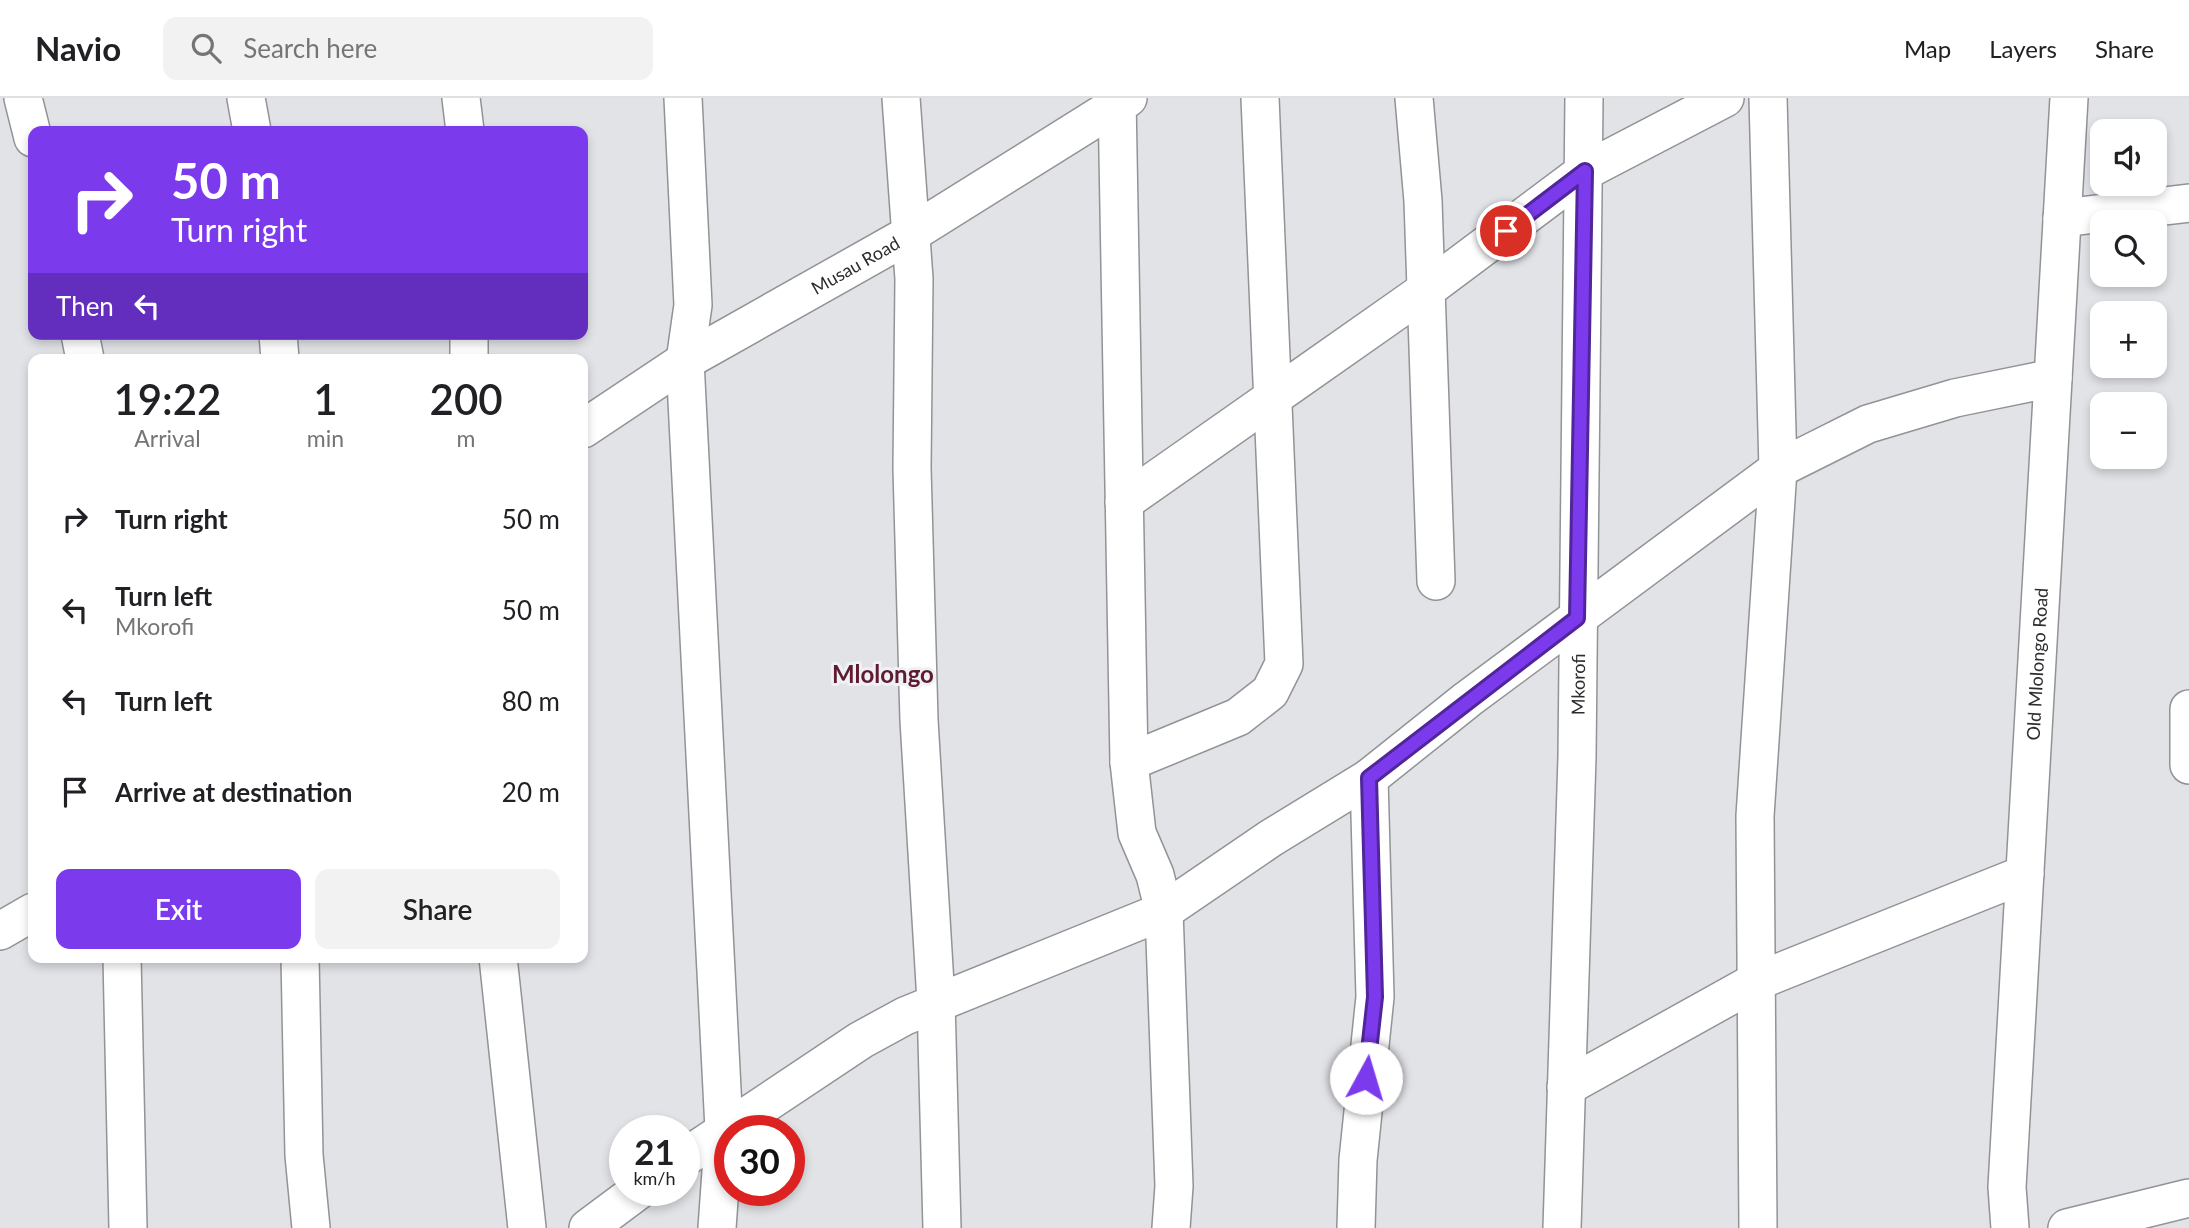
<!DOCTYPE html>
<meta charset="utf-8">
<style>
:root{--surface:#fff;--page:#f2f2f2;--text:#202124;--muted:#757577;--line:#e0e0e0;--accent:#7c3aed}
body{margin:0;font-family:Lato,sans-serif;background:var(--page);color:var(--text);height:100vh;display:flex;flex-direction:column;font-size:26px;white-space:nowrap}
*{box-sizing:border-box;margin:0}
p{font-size:23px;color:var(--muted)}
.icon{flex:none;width:38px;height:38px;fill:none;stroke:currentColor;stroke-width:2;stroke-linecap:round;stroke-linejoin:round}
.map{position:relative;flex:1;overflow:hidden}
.panel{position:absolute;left:28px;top:256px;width:560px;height:609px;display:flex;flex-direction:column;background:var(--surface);border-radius:14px;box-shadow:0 4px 10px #0003}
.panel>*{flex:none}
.guide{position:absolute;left:28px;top:28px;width:560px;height:214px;border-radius:14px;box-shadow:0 4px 10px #0003;background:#7c3aed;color:#fff;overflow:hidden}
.fabs{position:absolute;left:2090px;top:21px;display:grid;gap:14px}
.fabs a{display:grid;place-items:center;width:77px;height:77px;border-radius:14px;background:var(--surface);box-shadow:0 4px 10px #0003;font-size:35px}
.speed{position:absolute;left:609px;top:1017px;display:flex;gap:14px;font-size:35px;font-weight:700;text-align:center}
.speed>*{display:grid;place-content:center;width:91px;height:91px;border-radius:50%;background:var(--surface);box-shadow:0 4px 10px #0003;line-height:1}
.speed small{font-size:18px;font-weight:400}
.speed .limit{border:10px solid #d22;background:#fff;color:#111}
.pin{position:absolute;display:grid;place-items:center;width:60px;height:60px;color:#fff;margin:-30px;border:4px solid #fff;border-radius:50%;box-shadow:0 2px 7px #0007}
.me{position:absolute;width:77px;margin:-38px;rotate:6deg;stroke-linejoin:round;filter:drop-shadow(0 0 5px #0008)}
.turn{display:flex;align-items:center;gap:24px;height:147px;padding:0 28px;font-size:32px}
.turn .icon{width:91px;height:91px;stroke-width:2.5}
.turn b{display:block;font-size:49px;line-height:60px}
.then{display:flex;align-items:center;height:66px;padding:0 28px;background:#0003;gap:14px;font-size:26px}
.eta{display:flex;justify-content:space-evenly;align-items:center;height:119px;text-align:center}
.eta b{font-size:42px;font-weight:600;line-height:49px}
.action{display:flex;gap:14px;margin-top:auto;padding:14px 28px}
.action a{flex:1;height:80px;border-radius:14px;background:var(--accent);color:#fff;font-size:28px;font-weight:600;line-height:80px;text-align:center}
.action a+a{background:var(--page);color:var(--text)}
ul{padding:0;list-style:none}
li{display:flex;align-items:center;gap:21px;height:91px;padding:0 28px}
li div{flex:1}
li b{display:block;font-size:26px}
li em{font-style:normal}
header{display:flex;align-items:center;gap:42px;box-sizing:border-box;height:98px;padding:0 35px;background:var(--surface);border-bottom:2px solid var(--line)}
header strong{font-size:33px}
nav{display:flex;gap:38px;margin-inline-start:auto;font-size:24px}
.search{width:490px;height:63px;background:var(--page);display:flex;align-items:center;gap:18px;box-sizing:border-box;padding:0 24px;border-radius:14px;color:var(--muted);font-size:26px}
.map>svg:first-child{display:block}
</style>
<header>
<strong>Navio</strong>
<div class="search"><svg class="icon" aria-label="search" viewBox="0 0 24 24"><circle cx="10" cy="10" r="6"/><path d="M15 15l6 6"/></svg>Search here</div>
<nav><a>Map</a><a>Layers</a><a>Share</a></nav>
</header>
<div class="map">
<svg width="2189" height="1130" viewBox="0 0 2189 1130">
<rect width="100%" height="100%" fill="#e2e3e7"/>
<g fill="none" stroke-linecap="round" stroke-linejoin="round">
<defs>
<g id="minor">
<path d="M23 0 33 40"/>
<path d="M246 0 252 33"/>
<path d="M461 0 465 33"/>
<path d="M683 0 693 207 685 263 724 1031 717 1130"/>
<path d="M901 0 914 181 912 370 919 622 936 903 942 1130"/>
<path d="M1117 0 1129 664 1137 735 1155 777 1164 813 1174 1088 1171 1130"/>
<path d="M1414 0 1423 103 1436 483"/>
<path d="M2062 120 2189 105"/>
<path d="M80 236 85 261"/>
<path d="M278 236 280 261"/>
<path d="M469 236V261"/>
<path id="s1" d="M583 331 685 263 912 135 1128 0"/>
<path d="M1124 404 1426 192 1585 73 1725 0"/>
<path d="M2189 611V667"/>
<path d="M1129 664 1238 619 1270 594 1284 566 1260 0"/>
<path d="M0 833 33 814"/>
<path d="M122 859 128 1130"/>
<path d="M300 859 304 1057 311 1130"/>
<path d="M498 859 527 1130"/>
<path d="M1566 989 1755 884 2025 776"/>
<path d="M684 1060 861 942 905 918 1164 813 1271 740 1369 680 1468 601 1778 371 1868 326 1955 300 2053 280"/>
<path d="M588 1130 639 1092"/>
<path d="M1356 1130 1358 1062 1375 899 1369 680"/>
<path id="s2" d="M1562 1130 1577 659 1584 0"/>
<path d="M1758 1130 1755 718 1778 371 1768 0"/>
<path id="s3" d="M2010 1130 2007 1089 2069 0"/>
<path d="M2067 1130 2189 1100"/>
</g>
</defs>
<!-- minor casing -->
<use href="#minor" stroke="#919396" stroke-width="40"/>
<!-- minor -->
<use href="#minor" stroke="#fff" stroke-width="37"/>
</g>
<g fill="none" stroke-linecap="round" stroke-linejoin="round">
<defs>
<path id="route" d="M1366 980 1375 899 1369 680 1577 520 1585 73 1506 133"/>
</defs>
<!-- route casing -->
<use href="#route" stroke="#51269a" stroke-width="18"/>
<!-- route -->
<use href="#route" stroke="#7c3aed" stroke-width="12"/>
</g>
<g text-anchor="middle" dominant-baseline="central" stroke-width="6" stroke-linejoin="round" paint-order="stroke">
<!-- street labels -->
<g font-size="18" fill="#2d2d2f" stroke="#eff1f4">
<text stroke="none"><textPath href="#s1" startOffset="318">Musau Road</textPath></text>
<text stroke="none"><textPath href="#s3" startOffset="565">Old Mlolongo Road</textPath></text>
<text stroke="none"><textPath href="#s2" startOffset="544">Mkorofi</textPath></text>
</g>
<!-- district labels -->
<g font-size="24" font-weight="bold" fill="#5f1b2f" stroke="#eff1f4">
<text x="883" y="575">Mlolongo</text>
</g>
</g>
</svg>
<div class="fabs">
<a><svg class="icon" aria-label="sound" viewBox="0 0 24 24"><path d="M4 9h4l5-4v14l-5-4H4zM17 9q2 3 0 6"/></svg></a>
<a><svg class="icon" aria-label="search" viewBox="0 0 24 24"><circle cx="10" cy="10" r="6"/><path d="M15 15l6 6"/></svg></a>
<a>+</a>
<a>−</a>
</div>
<div class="speed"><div>21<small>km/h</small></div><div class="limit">30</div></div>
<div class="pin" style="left:1506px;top:133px;background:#d93025"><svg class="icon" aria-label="arrive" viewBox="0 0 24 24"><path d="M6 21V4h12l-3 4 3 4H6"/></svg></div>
<svg class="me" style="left:1366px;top:980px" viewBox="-20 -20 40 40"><circle r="19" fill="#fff"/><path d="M0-13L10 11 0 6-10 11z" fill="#7c3aed"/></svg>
<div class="guide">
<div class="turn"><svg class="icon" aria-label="right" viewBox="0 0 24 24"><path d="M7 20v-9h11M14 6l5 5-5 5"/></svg><div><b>50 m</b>Turn right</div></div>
<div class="then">Then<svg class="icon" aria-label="left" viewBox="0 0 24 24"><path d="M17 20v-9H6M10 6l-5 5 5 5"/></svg></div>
</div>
<section class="panel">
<div class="eta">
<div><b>19:22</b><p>Arrival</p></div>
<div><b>1</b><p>min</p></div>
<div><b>200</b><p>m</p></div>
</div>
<ul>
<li><svg class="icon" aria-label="right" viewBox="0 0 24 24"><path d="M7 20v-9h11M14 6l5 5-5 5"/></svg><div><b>Turn right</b></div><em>50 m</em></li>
<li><svg class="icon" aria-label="left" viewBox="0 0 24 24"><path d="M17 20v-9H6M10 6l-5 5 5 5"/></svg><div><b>Turn left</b><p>Mkorofi</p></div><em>50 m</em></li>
<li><svg class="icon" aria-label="left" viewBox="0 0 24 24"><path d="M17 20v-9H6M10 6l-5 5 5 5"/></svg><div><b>Turn left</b></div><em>80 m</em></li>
<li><svg class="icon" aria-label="arrive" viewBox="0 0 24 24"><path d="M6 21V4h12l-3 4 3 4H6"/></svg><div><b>Arrive at destination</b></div><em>20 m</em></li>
</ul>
<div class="action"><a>Exit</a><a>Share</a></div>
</section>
</div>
